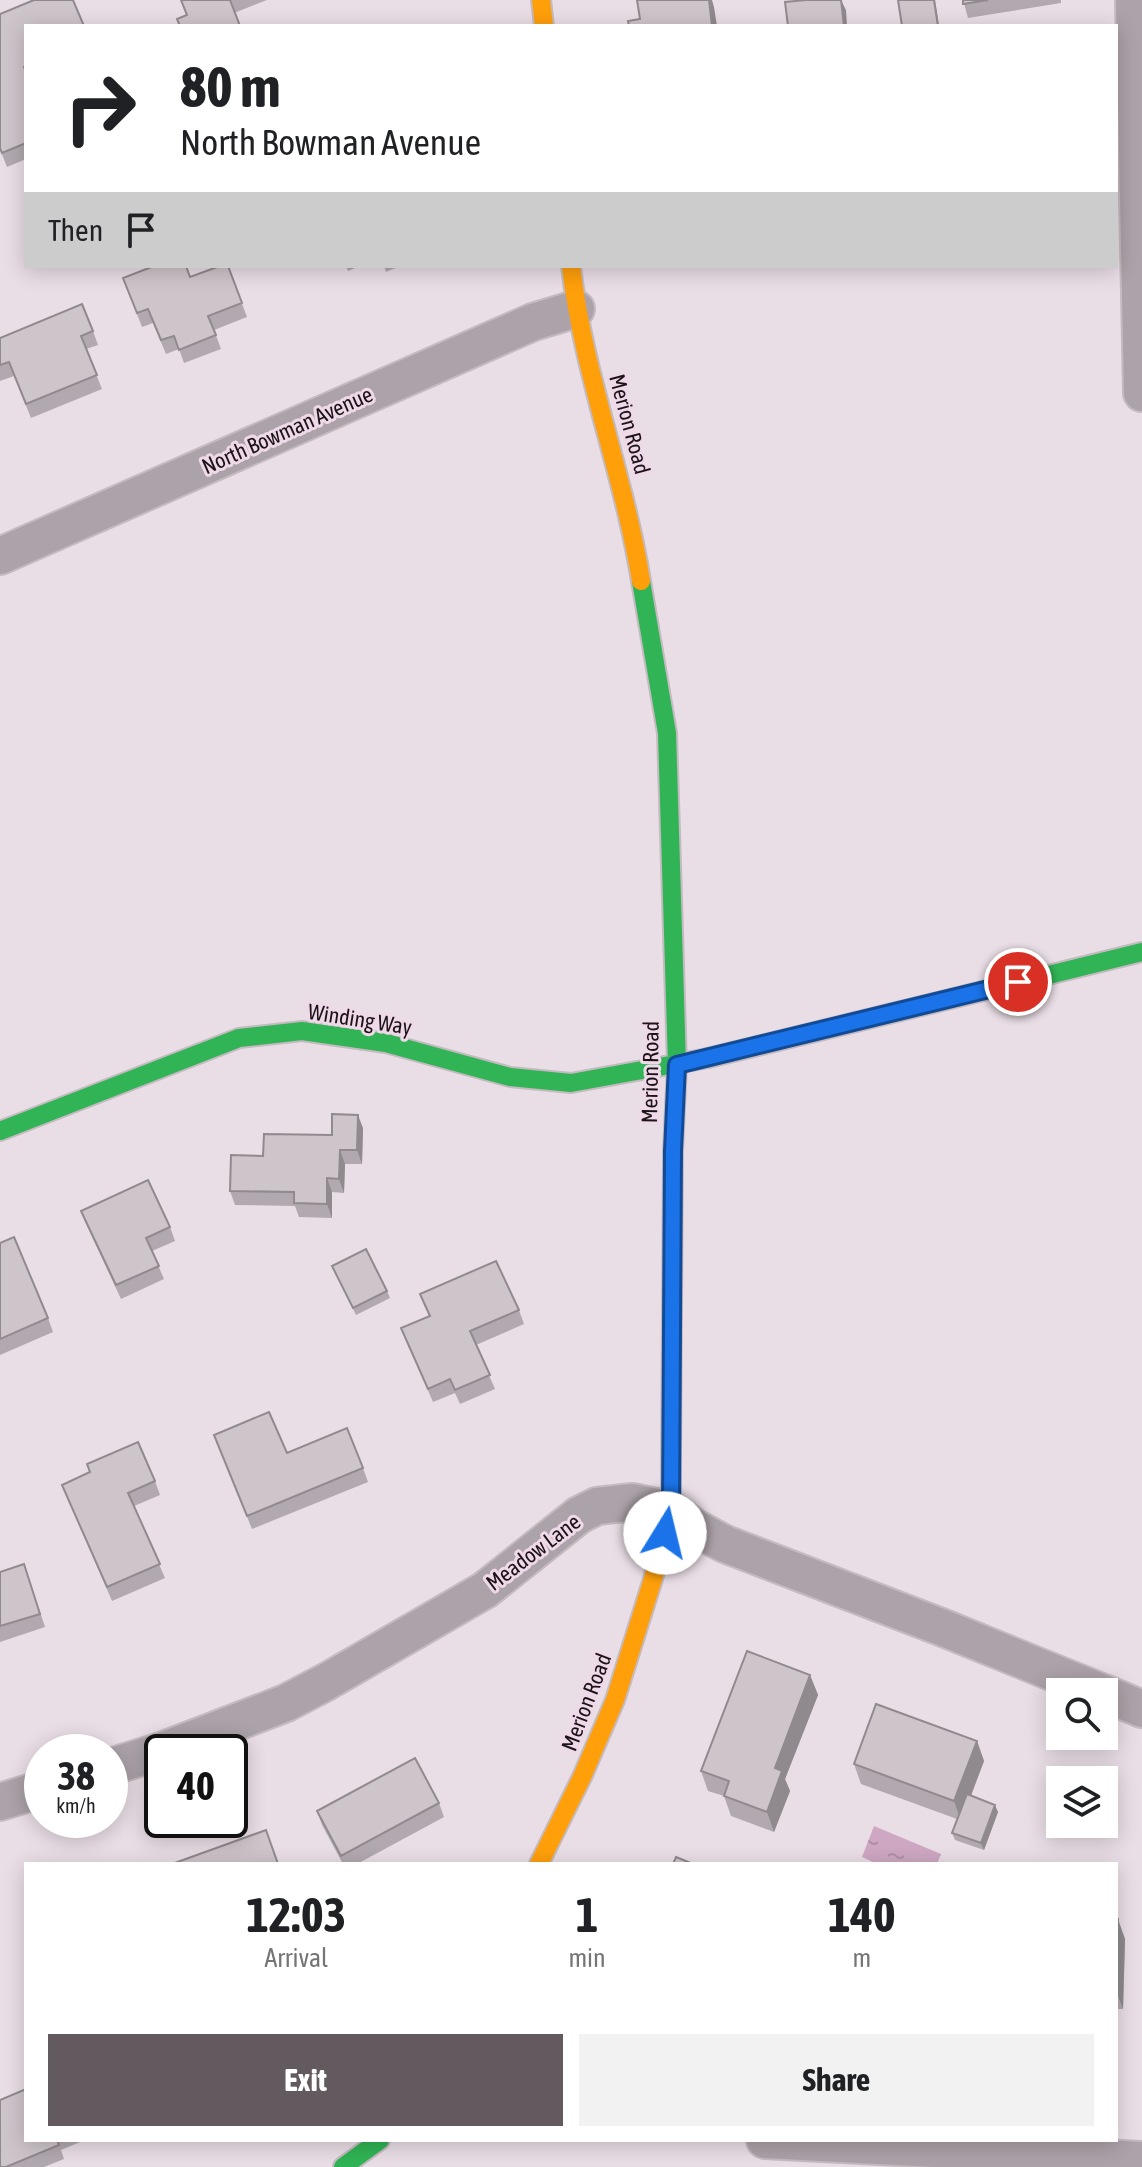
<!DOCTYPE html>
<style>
:root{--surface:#fff;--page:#f2f2f2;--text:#202124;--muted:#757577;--accent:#635a60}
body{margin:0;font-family:"Asap Condensed",sans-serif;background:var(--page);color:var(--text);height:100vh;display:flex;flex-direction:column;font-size:30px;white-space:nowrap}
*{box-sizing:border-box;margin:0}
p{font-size:26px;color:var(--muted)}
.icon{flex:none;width:44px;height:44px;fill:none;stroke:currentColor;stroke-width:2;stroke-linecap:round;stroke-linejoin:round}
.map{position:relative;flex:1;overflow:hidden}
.drawer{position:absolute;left:24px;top:1862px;width:1094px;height:280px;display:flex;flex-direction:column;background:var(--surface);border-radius:0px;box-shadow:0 4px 20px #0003}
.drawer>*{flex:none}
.guide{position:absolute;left:24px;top:24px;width:1094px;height:244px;border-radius:0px;box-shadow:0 4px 20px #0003;background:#fff;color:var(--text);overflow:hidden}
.controls{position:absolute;left:1046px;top:1678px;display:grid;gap:16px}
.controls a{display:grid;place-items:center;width:72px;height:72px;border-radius:0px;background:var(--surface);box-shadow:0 4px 20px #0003;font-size:40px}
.speed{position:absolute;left:24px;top:1734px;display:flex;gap:16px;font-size:40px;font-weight:700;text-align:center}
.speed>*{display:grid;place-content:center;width:104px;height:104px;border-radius:50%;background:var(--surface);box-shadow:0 4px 20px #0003;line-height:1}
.speed small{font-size:20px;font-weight:400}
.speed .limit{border:4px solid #111;border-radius:12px;background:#fff;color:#111}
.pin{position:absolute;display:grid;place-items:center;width:68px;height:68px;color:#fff;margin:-34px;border:4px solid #fff;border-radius:50%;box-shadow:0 2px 8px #0007}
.me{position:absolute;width:88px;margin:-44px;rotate:9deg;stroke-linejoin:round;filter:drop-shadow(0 0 6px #0008)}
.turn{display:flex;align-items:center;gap:28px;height:168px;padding:0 24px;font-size:36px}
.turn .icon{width:104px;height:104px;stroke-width:2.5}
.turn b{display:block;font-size:56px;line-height:68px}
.then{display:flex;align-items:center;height:76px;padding:0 24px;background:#0003;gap:16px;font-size:30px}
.eta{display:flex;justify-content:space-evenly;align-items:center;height:136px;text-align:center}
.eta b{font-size:48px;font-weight:700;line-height:56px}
.button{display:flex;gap:16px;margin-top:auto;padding:16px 24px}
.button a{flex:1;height:92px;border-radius:0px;background:var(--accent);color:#fff;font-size:32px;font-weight:700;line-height:92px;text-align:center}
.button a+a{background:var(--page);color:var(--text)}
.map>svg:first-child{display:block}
</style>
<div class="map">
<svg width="1142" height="2167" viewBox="0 0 1142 2167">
<defs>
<pattern id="water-ripples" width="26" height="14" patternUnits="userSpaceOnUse" patternTransform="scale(2)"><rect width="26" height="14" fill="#cea7c2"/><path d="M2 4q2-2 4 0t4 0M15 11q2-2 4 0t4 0" fill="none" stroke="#b08fa6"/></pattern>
</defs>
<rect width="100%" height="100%" fill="#eadee6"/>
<!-- water -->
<path fill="url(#water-ripples)" d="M874 1826 941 1854 937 1864H877L862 1857Z"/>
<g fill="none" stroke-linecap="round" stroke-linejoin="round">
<defs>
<path id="street" d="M1134 0 1142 393
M0 556 533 322 576 309
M1104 1693 1142 1709
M110 1767 164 1750 286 1703 326 1682 485 1590 579 1515 597 1506 633 1502 671 1510 695 1528 725 1544 941 1627 1101 1692
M0 1802 42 1789
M765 2140 1142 2160"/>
<path id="fast" d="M641 581 667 733 677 1065 673 1151 671 1460
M983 991 1142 952
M0 1131 239 1038 302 1031 386 1043 510 1077 571 1083 708 1058
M343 2167 380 2140"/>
<path id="slow" d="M541 0 544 26
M571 266C583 373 624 475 641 581
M708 1058 983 991
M539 1864 582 1777 615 1700 653 1579 671 1510V1460"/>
</defs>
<!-- street casing -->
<use href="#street" stroke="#c4bac0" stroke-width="40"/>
<!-- fast casing -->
<use href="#fast" stroke="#c4bac0" stroke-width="22"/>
<!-- slow casing -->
<use href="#slow" stroke="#c4bac0" stroke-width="22"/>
<!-- street -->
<use href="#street" stroke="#aca2a9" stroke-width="36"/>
<!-- fast -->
<use href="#fast" stroke="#30b455" stroke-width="18"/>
<!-- slow -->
<use href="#slow" stroke="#ff9f0a" stroke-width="18"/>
</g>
<!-- wall -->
<path fill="#b1a9af" d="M181 0H267L234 13 186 15Z
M963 0H1061V3L968 18Z
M26 26V159L7 167 0 149Z
M228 266 247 317 214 330 221 349 184 363 179 349 166 354 153 323 142 327 123 278 190 277Z
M346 266H360L348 271Z
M384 266H400L386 272Z
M93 331 98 345 86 349 102 389 31 418 14 376 0 381V338Z
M363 1128 362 1164H345L344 1193 332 1192V1218L299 1217 295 1206 235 1205 230 1191 263 1156 332 1135Z
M81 1211 170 1227 175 1241 152 1251 164 1279 121 1299 86 1224Z
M0 1243 48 1318 53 1332 0 1355Z
M332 1266 387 1291 390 1298 356 1315Z
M420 1294 519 1310 524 1324 476 1345 495 1389 460 1404 455 1393 433 1402 401 1328 429 1316Z
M214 1435 287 1453 363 1468 368 1482 252 1529Z
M155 1481 160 1495 134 1506 165 1578 112 1601 62 1485Z
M24 1564 45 1627 0 1642V1572Z
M810 1675 818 1695 785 1779 790 1791 774 1832 731 1816 724 1796 708 1791 701 1771Z
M977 1741 984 1761 971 1796 998 1812 984 1850 955 1840 952 1833 957 1819 861 1784 854 1764Z
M439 1803 444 1817 357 1864H343L322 1825 317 1811Z
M1116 1919 1125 1939 1123 2009H1116Z
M26 2140H85L61 2150 64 2159 44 2167H0Z"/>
<!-- shaded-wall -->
<path fill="#908a8e" d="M709 0H712L714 7 717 26H712Z
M841 0 846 10 847 26H844Z
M934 0H935L939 26H938Z
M358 1115 363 1128 362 1164 357 1150Z
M340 1150 345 1164 344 1193 339 1179Z
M327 1178 332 1192V1218L327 1204Z
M810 1675 818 1695 785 1779 790 1791 774 1832 767 1812 775 1768Z
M977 1741 984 1761 961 1821 954 1801Z
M995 1805 998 1812 984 1850 981 1843Z
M1118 1919 1125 1939 1123 2009 1116 1991Z"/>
<!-- building -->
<path fill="#cec5cb" stroke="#908a8e" stroke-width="2" d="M34 0H73L84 26H26V66L24 67 26 72V143L2 153 0 148V14Z
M181 0H230L240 26H180L177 19 187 15Z
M637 0H709L712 26H629L628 21 640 19Z
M806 0H841L844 26H788L785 2Z
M898 0H934L938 26H902Z
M963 0H988L963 4Z
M154 266H186L190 277 220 266H228L242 303 208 316 216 335 179 350 174 336 161 340 148 309 137 313 123 278Z
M82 304 93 331 81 336 97 375 26 404 9 362 0 365V338Z
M332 1114 358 1115 357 1150H340L339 1179 327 1178V1204L294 1203V1192L230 1191 231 1155 263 1156 264 1134 332 1135Z
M148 1180 170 1227 146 1238 159 1266 116 1285 81 1211Z
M14 1237 48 1318 0 1339V1243Z
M366 1249 387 1291 353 1308 332 1266Z
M496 1261 519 1310 470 1331 490 1375 455 1390 450 1379 428 1389 401 1328 430 1316 420 1294Z
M269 1412 287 1453 347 1428 363 1468 247 1516 214 1435Z
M138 1442 155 1481 128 1493 160 1564 107 1587 62 1485 90 1472 87 1464Z
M24 1564 40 1614 0 1626V1572Z
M747 1651 810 1675 775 1768 782 1771 767 1812 724 1796 729 1781 701 1771Z
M876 1704 977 1741 954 1801 854 1764Z
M415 1758 439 1803 341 1856 317 1811Z
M967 1794 995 1805 981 1843 952 1833Z
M266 1830 278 1864H172Z
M676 1857 693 1864H673Z
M1116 1919H1118L1116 1971Z
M26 2089V2140H57L59 2145 6 2167H0V2100Z"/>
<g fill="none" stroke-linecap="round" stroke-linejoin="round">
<defs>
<path id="route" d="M665 1533 671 1510 673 1151 677 1065 1018 982"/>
</defs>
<!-- route casing -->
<use href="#route" stroke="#114b97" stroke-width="20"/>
<!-- route -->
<use href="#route" stroke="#1a73e8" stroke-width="14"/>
</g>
<g text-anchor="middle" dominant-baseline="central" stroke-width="6" stroke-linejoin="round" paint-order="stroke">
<!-- street labels -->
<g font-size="22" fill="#1a1318" stroke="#efd9e8">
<text transform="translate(630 424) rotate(75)">Merion Road</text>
<text transform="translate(287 430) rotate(-24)">North Bowman Avenue</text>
<text transform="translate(360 1019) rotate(9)">Winding Way</text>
<text transform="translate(650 1072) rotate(-89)">Merion Road</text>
<text transform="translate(533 1552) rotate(-37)">Meadow Lane</text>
<text transform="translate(586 1702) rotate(-69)">Merion Road</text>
</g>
</g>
</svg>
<div class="controls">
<a><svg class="icon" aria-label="search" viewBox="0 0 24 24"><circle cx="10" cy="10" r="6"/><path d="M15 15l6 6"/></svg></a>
<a><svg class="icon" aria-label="layers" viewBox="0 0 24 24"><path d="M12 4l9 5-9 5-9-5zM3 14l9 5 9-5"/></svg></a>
</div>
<div class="speed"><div>38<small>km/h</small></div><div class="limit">40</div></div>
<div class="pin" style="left:1018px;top:982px;background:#d93025"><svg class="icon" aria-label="arrive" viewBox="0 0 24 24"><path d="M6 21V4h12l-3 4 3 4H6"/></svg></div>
<svg class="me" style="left:665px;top:1533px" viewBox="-20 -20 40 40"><circle r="19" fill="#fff"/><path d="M0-13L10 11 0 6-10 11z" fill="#1a73e8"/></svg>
<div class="guide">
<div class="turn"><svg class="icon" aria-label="right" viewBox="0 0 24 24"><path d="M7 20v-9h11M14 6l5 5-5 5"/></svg><div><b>80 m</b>North Bowman Avenue</div></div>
<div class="then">Then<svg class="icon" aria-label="arrive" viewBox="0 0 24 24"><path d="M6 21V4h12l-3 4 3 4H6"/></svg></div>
</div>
<section class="drawer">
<div class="eta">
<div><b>12:03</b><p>Arrival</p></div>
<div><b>1</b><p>min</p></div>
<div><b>140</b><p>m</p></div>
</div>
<div class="button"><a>Exit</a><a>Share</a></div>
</section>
</div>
